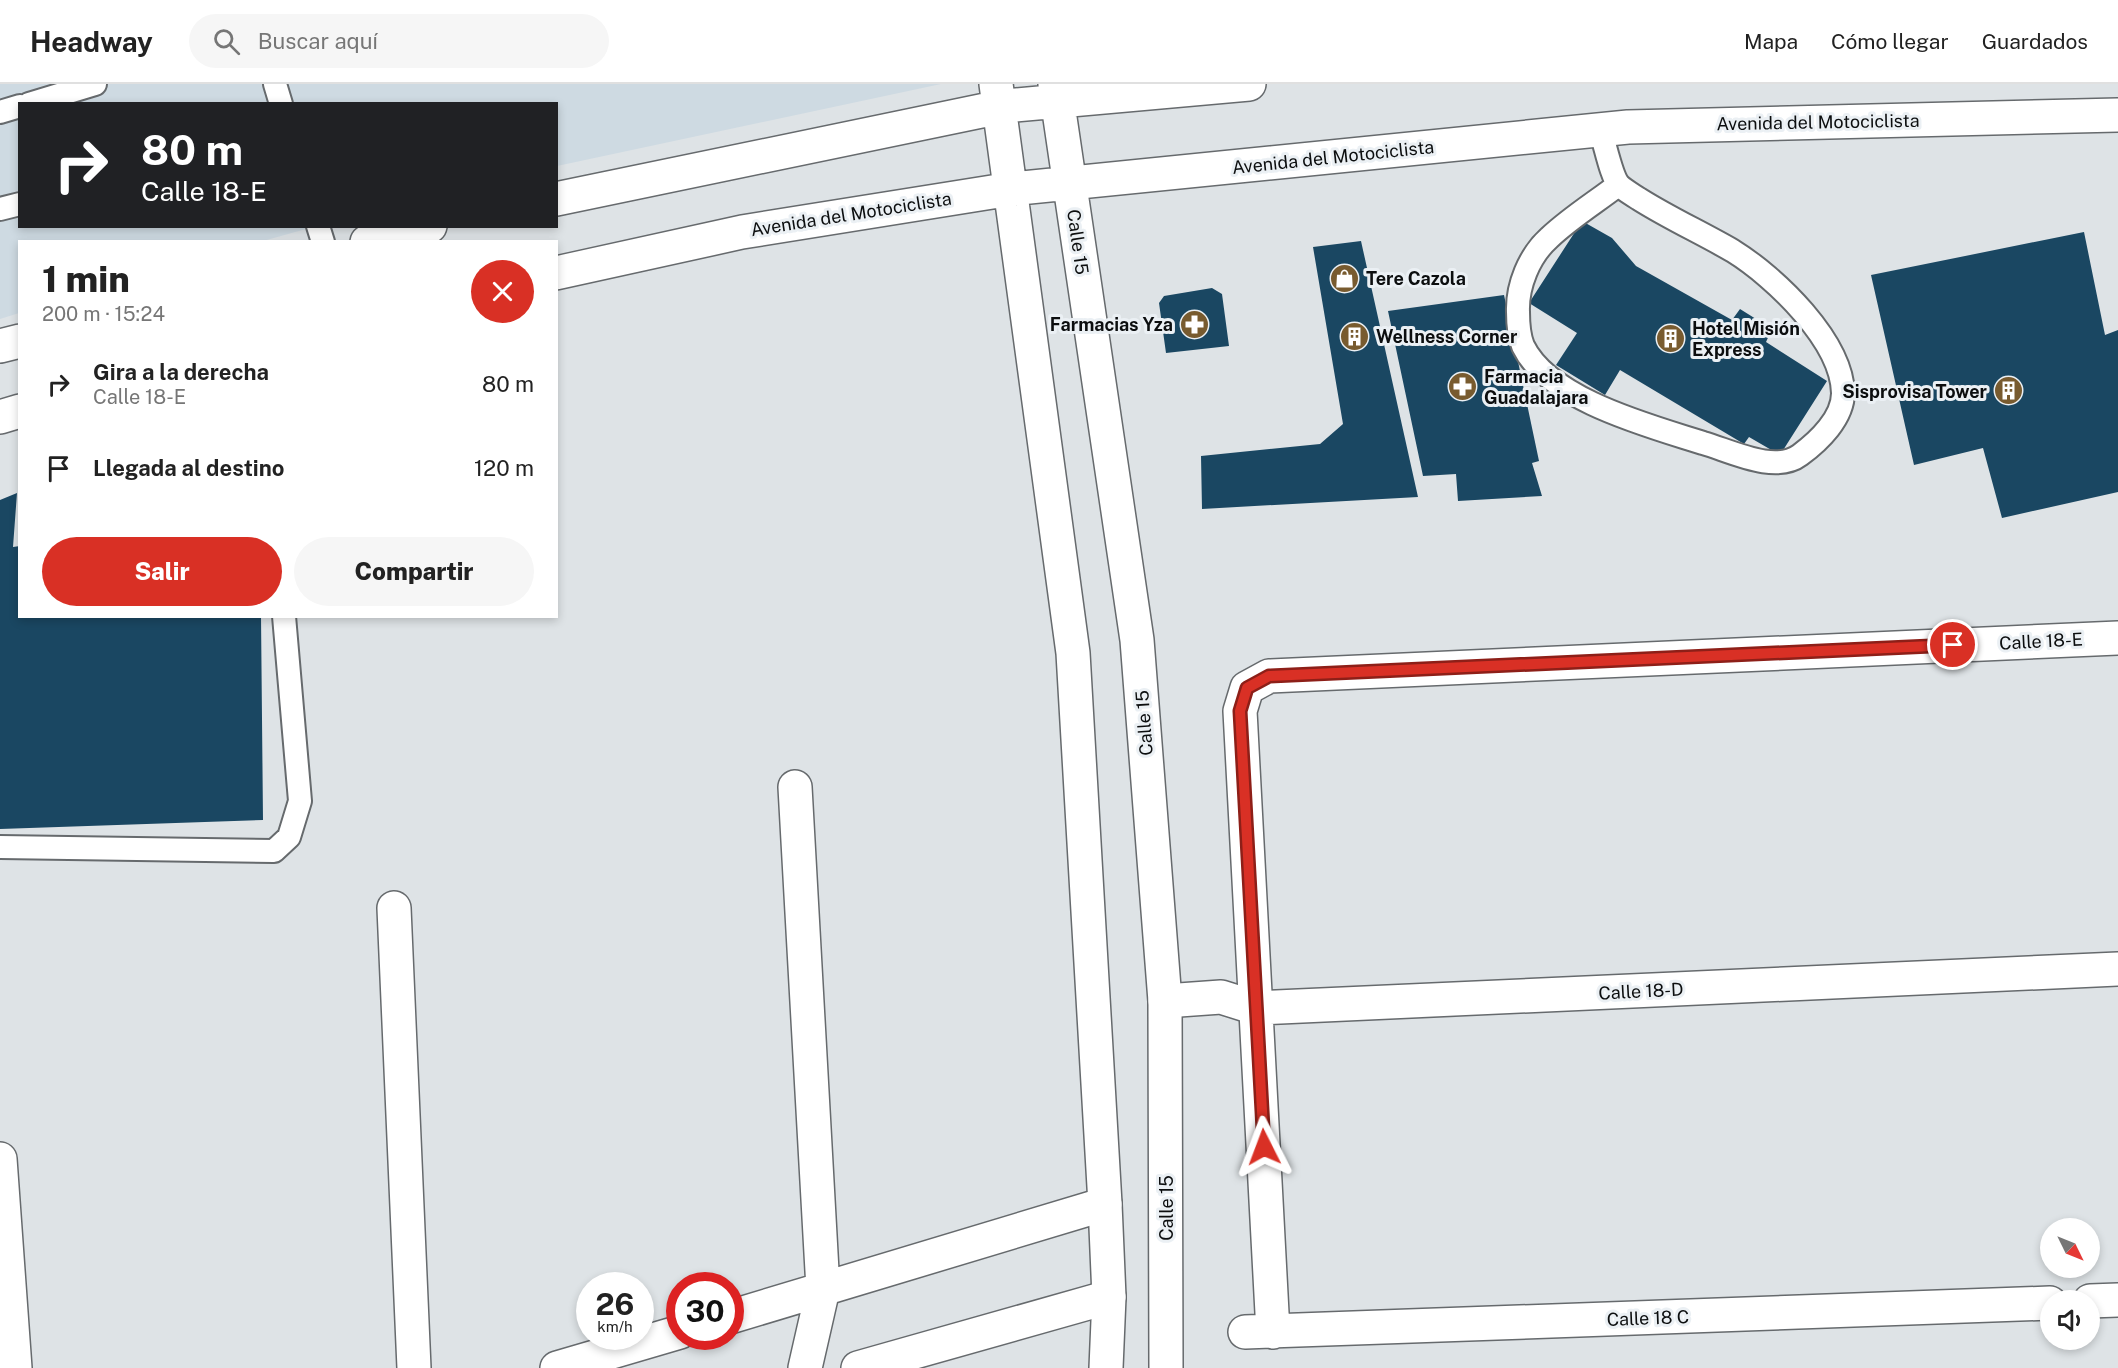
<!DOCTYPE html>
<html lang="es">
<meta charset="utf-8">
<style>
:root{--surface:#fff;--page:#f6f6f6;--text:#222;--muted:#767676;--line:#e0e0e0;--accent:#d93025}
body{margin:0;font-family:"Public Sans",sans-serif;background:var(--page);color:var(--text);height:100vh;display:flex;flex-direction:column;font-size:22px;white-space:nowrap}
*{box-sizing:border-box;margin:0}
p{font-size:20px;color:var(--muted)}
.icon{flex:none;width:33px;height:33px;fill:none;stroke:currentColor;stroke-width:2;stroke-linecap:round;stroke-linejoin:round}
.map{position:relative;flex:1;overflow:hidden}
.drawer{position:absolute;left:18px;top:156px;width:540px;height:378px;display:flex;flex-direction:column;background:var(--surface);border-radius:0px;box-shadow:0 3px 9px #0003}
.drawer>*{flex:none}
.banner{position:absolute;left:18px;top:18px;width:540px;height:126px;border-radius:0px;box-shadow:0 3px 9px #0003;background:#202124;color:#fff;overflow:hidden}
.needle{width:39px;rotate:133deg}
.controls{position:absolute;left:2040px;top:1134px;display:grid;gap:12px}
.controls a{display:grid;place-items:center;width:60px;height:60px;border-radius:50%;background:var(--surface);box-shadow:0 3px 9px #0003;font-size:30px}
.speed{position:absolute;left:576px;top:1188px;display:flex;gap:12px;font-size:30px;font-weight:700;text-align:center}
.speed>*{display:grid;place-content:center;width:78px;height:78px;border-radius:50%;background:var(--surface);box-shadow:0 3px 9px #0003;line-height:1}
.speed small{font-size:15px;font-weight:400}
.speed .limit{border:9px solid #d22;background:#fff;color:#111}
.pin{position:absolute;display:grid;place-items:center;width:51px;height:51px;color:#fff;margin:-26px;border:3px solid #fff;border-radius:50%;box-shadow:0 2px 6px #0007}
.me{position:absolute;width:66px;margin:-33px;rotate:357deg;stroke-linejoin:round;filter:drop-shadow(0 0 4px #0008)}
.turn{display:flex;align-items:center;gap:21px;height:126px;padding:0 24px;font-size:27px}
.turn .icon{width:78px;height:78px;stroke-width:2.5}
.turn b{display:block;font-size:42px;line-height:51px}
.round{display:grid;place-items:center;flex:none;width:63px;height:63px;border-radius:32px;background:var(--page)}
.summary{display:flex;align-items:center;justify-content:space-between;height:102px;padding:0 24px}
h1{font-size:36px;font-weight:800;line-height:45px}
.button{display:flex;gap:12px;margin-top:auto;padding:12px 24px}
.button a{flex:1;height:69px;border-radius:36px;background:var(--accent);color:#fff;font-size:24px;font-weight:800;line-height:69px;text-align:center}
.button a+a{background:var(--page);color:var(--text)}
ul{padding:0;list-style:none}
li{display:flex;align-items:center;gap:18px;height:84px;padding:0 24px}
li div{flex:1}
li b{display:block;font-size:22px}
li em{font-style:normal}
header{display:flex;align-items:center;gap:36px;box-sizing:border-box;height:84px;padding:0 30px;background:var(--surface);border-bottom:2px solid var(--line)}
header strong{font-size:28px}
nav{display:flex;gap:33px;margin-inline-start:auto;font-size:21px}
.search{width:420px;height:54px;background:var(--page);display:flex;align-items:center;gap:15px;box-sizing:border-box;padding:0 21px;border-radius:33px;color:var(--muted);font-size:22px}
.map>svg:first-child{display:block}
</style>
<header>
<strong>Headway</strong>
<div class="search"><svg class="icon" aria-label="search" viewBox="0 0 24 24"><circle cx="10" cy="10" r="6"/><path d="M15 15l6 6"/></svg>Buscar aquí</div>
<nav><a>Mapa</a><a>Cómo llegar</a><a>Guardados</a></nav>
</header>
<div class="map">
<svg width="2118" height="1284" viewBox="0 0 2118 1284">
<rect width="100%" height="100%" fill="#dee3e6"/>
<!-- built -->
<path fill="#cedae2" d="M0 0H941L557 82 556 20H20V142L313 143 263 157 20 158 19 229 0 235Z"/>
<!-- building -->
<path fill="#1a4762" d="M1582 137 1612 154 1636 182 1732 236 1740 225 1772 245 1766 258 1827 297 1780 371 1749 353 1744 360 1620 286 1605 311 1556 281 1577 249 1529 219Z
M2084 148 2105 251 2118 246V408L2002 434 1983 364 1914 381 1871 191Z
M1361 157 1418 413 1202 425 1201 372 1320 360 1343 340 1313 163Z
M1212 204 1222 210 1229 262 1166 269 1159 219 1164 212Z
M1504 211 1539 377 1532 379 1542 412 1458 417 1456 390 1423 392 1388 227Z
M17 409 13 463 20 462V532H261L263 736 0 745V416Z"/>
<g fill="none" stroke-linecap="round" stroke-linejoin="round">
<defs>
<path id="service" d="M275 0 281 20
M29 20 95 0
M0 28 20 22
M1600 46C1605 59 1611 92 1619 101 1624 106 1633 111 1639 115 1669 134 1702 149 1733 167 1775 193 1842 257 1843 309 1843 334 1819 357 1800 371 1775 390 1731 367 1703 359 1650 342 1549 316 1523 262 1519 252 1518 238 1518 228 1517 202 1529 172 1549 154 1570 134 1596 118 1618 101
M0 125 20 120
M318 142 323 158
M0 763 274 767 289 753 300 717 284 532"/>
<path id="minor" d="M795 703 823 1205 805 1284
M394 824 414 1284
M1165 917 1221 913 1256 924 2118 885
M0 1075 15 1284
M2090 1217 2118 1216
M730 1233 1105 1120
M1245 1248 2050 1219
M1273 1248 1240 627 1247 604 1269 592 2118 554
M557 1284 680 1248
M858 1284 1109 1213"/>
<path id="tertiary" d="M996 0 1073 569 1105 1120 1109 1213 1106 1284
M1055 0 1137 556 1165 917 1166 1284
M556 115 1005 22 1249 0
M367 158 430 142
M556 189 742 148 1011 105 1628 43 2118 31
M0 262 20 257
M0 333 20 327"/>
</defs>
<!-- service casing -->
<use href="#service" stroke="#666a6d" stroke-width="26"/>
<!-- minor casing -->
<use href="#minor" stroke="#666a6d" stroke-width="36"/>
<!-- tertiary casing -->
<use href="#tertiary" stroke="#666a6d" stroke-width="36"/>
<!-- service -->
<use href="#service" stroke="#fff" stroke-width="22"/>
<!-- minor -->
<use href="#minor" stroke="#fff" stroke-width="33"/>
<!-- tertiary -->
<use href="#tertiary" stroke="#fff" stroke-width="33"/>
</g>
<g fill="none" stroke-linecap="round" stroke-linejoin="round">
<defs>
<path id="route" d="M1264 1063 1240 627 1247 604 1269 592 1953 561"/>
</defs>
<!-- route casing -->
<use href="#route" stroke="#8d1f18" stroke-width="15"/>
<!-- route -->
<use href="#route" stroke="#d93025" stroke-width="10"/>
</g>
<!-- icons -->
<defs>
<symbol id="shop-disc" viewBox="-11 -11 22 22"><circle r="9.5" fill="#785b2f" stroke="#ebf0f4"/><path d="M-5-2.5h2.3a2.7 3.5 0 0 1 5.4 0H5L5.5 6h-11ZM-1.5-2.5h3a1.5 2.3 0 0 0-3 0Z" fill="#fff"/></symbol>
<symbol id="pharmacy-disc" viewBox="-11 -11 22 22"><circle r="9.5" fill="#785b2f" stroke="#ebf0f4"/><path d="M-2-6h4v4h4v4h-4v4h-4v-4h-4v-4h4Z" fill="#fff"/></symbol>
<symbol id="building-disc" viewBox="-11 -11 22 22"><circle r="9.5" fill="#785b2f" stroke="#ebf0f4"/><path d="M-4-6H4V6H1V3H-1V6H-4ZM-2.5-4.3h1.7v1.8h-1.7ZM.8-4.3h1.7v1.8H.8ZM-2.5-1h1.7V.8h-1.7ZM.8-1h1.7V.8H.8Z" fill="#fff"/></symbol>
</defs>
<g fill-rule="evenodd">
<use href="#shop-disc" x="1328" y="178" width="33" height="33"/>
<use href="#pharmacy-disc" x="1178" y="224" width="33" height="33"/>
<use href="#building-disc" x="1338" y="236" width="33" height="33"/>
<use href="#building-disc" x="1654" y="238" width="33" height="33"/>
<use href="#pharmacy-disc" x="1446" y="286" width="33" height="33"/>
<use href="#building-disc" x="1992" y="290" width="33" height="33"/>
</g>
<g text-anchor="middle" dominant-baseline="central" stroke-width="6" stroke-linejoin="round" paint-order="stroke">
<!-- street labels -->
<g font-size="18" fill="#0c0e0f" stroke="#ebf0f4">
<text transform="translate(1818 38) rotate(-1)">Avenida del Motociclista</text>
<text transform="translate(1333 73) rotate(-6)">Avenida del Motociclista</text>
<text transform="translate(851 130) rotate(-9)">Avenida del Motociclista</text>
<text transform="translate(1078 158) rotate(82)">Calle 15</text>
<text transform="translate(2041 557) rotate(-3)">Calle 18-E</text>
<text transform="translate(1144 639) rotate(-94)">Calle 15</text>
<text transform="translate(1641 907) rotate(-3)">Calle 18-D</text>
<text transform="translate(1166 1124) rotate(-90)">Calle 15</text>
<text transform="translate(1648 1234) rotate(-2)">Calle 18 C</text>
</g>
<!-- poi labels -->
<g font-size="18" font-weight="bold" fill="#0c0e0f" stroke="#ebf0f4" text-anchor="start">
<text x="1366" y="194">Tere Cazola</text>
<text x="1173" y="240" text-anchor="end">Farmacias Yza</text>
<text x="1692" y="244">Hotel Misión<tspan x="1692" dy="21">Express</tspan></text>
<text x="1376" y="252">Wellness Corner</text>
<text x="1484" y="292">Farmacia<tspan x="1484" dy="21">Guadalajara</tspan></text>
<text x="1987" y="307" text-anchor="end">Sisprovisa Tower</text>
</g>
</g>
</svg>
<div class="controls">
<a><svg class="needle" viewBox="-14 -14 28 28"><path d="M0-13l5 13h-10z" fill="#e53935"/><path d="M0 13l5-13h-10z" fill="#767676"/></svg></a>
<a><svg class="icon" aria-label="sound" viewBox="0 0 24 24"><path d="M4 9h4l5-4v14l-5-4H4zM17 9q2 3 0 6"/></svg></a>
</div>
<div class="speed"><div>26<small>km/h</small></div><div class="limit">30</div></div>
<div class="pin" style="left:1953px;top:561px;background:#d93025"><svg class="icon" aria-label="arrive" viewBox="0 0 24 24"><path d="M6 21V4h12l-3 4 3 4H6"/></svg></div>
<svg class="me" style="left:1264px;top:1063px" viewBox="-20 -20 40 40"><path d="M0-17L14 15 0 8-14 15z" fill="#d93025" stroke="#fff" stroke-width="4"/></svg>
<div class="banner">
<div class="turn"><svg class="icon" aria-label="right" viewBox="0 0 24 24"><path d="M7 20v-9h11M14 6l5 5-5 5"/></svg><div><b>80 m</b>Calle 18-E</div></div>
</div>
<section class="drawer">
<div class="summary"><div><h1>1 min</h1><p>200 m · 15:24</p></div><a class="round" style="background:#d93025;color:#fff"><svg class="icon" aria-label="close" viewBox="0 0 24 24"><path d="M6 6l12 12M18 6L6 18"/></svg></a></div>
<ul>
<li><svg class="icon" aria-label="right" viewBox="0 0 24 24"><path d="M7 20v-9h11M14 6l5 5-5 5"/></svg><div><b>Gira a la derecha</b><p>Calle 18-E</p></div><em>80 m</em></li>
<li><svg class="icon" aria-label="arrive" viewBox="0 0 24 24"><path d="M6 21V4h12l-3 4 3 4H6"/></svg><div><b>Llegada al destino</b></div><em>120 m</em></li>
</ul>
<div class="button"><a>Salir</a><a>Compartir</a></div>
</section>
</div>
